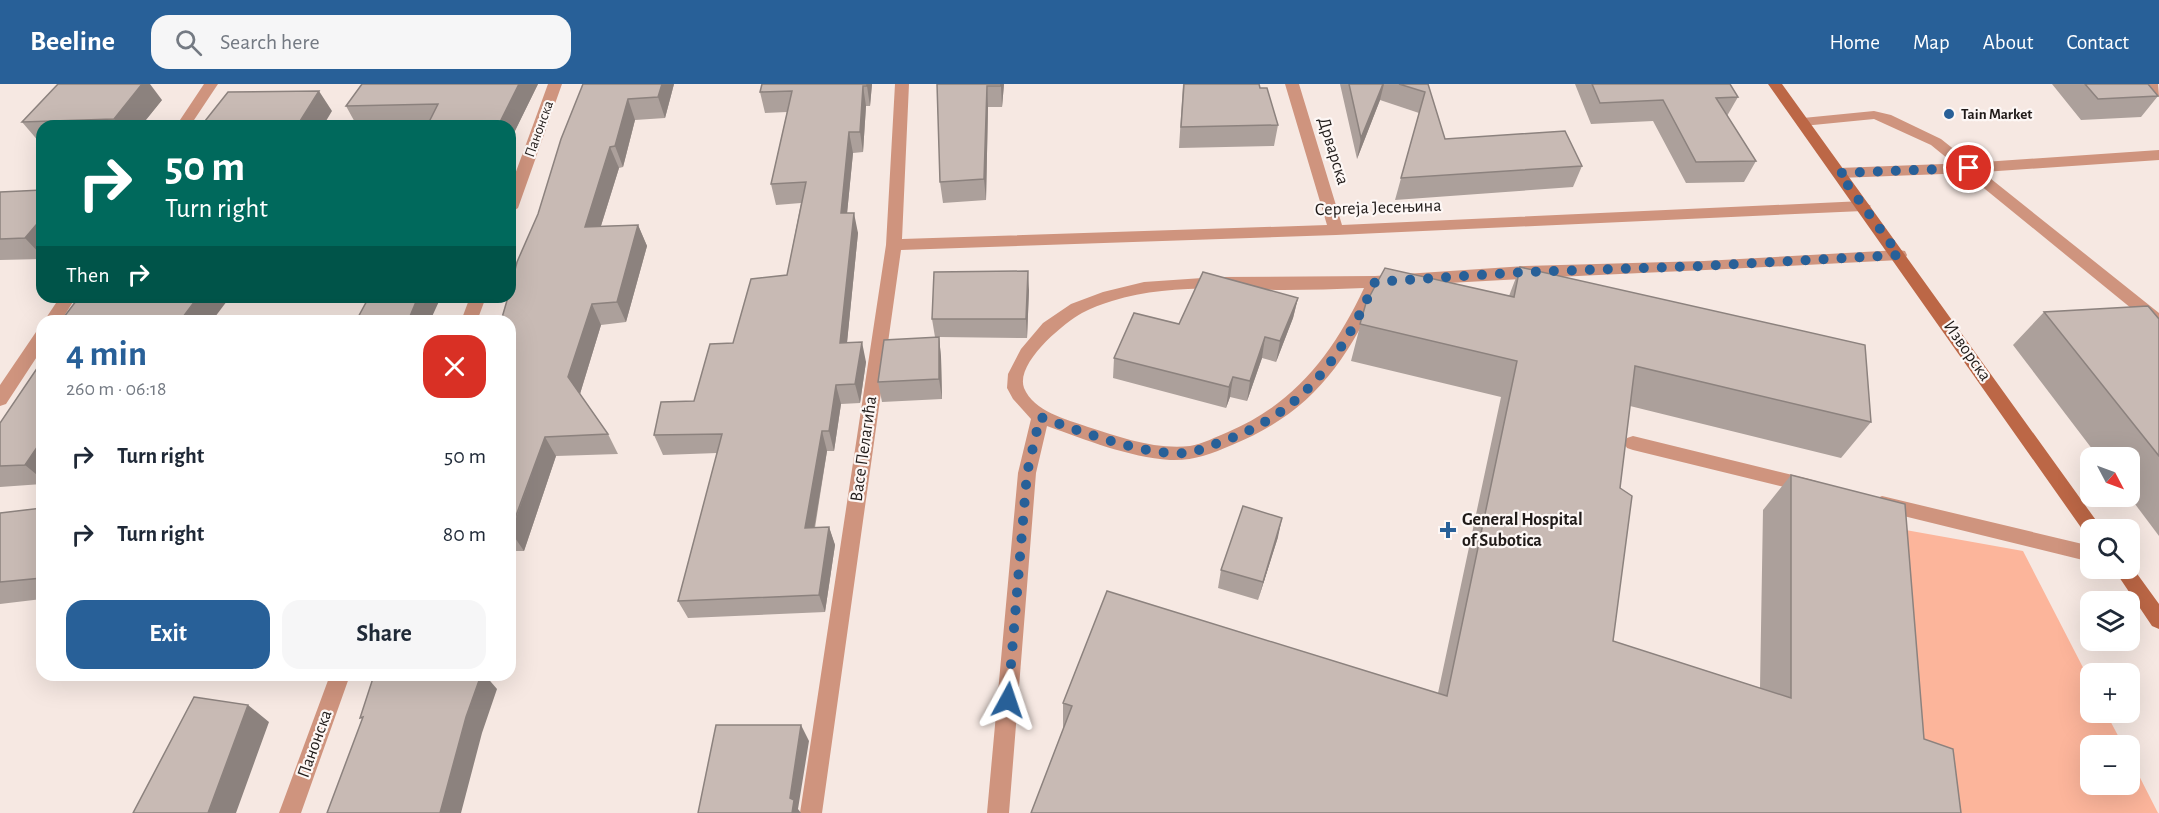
<!DOCTYPE html>
<meta charset="utf-8">
<style>
:root{--surface:#fff;--page:#f6f6f7;--text:#1f2937;--muted:#747a83;--accent:#286098}
body{margin:0;font-family:"Alegreya Sans",sans-serif;background:var(--page);color:var(--text);height:100vh;display:flex;flex-direction:column;font-size:22px;white-space:nowrap}
*{box-sizing:border-box;margin:0}
p{font-size:20px;color:var(--muted)}
.icon{flex:none;width:33px;height:33px;fill:none;stroke:currentColor;stroke-width:2;stroke-linecap:round;stroke-linejoin:round}
.map{position:relative;flex:1;overflow:hidden}
.details{position:absolute;left:36px;top:231px;width:480px;height:366px;display:flex;flex-direction:column;background:var(--surface);border-radius:18px;box-shadow:0 6px 24px #0002}
.details>*{flex:none}
.guide{position:absolute;left:36px;top:36px;width:480px;height:183px;border-radius:18px;box-shadow:0 6px 24px #0002;background:#00695c;color:#fff;overflow:hidden}
.needle{width:39px;rotate:131deg}
.controls{position:absolute;left:2080px;top:363px;display:grid;gap:12px}
.controls a{display:grid;place-items:center;width:60px;height:60px;border-radius:12px;background:var(--surface);box-shadow:0 6px 24px #0002;font-size:30px}
.pin{position:absolute;display:grid;place-items:center;width:51px;height:51px;color:#fff;margin:-26px;border:3px solid #fff;border-radius:50%;box-shadow:0 2px 6px #0007}
.me{position:absolute;width:66px;margin:-33px;rotate:5deg;stroke-linejoin:round;filter:drop-shadow(0 0 4px #0008)}
.turn{display:flex;align-items:center;gap:21px;height:126px;padding:0 30px;font-size:27px}
.turn .icon{width:78px;height:78px;stroke-width:2.5}
.turn b{display:block;font-size:42px;line-height:51px}
.then{display:flex;align-items:center;height:57px;padding:0 30px;background:#0003;gap:12px;font-size:22px}
.round{display:grid;place-items:center;flex:none;width:63px;height:63px;border-radius:18px;background:var(--page)}
.summary{display:flex;align-items:center;justify-content:space-between;height:102px;padding:0 30px}
h1{font-size:36px;font-weight:700;line-height:45px;color:var(--accent)}
.button{display:flex;gap:12px;margin-top:auto;padding:12px 30px}
.button a{flex:1;height:69px;border-radius:18px;background:var(--accent);color:#fff;font-size:24px;font-weight:700;line-height:69px;text-align:center}
.button a+a{background:var(--page);color:var(--text)}
ul{padding:0;list-style:none}
li{display:flex;align-items:center;gap:18px;height:78px;padding:0 30px}
li div{flex:1}
li b{display:block;font-size:22px}
li em{font-style:normal}
header{display:flex;align-items:center;gap:36px;box-sizing:border-box;height:84px;padding:0 30px;background:var(--accent);color:#fff}
header strong{font-size:28px}
nav{display:flex;gap:33px;margin-inline-start:auto;font-size:21px}
.search{width:420px;height:54px;background:var(--page);display:flex;align-items:center;gap:15px;box-sizing:border-box;padding:0 21px;border-radius:18px;color:var(--muted);font-size:22px}
.map>svg:first-child{display:block}
</style>
<header>
<strong>Beeline</strong>
<div class="search"><svg class="icon" aria-label="search" viewBox="0 0 24 24"><circle cx="10" cy="10" r="6"/><path d="M15 15l6 6"/></svg>Search here</div>
<nav><a>Home</a><a>Map</a><a>About</a><a>Contact</a></nav>
</header>
<div class="map">
<svg width="2159" height="729" viewBox="0 0 2159 729">
<rect width="100%" height="100%" fill="#f6e8e2"/>
<!-- green -->
<path fill="#fcb59b" d="M1900 445 2023 467 2091 599V628L2106 629 2123 661 2091 662V700H2130V674L2158 729H1928Z"/>
<g fill="none" stroke-linecap="round" stroke-linejoin="round">
<!-- lane -->
<path fill="#cf947e" fill-rule="evenodd" d="M1874 27 1891 31 1941 55 2159 229V244L2153 242 1931 61 1874 35 1803 42 1796 38 1803 34Z
M1899 166 1905 167 1907 171 1905 175 1899 176C1726 186 1553 192 1381 203 1345 280 1312 328 1232 361 1211 370 1193 377 1170 376 1128 373 1086 356 1047 342L1036 389 1009 729H987L1018 389 1031 335 1013 315 1007 304 1008 290 1021 265 1043 239 1071 220 1103 208 1144 198 1217 193 1375 192 1525 182 1704 177ZM1364 204C1334 268 1295 320 1228 348 1216 353 1202 360 1190 362 1156 366 1119 353 1088 343 1066 335 1034 328 1024 304 1015 279 1064 239 1082 229 1091 224 1102 220 1112 217 1166 200 1227 205 1283 206 1310 206 1337 205 1364 204Z
M1633 352 1809 395 1816 397 1818 402 1816 407 1809 409 1633 366 1627 364 1624 359 1627 354Z
M1882 412 2091 462V478L1875 425 1873 420 1875 415Z"/>
<!-- street -->
<path fill="#cf947e" fill-rule="evenodd" d="M204 0H218L190 42H176Z
M548 0H562L518 124 510 129V104Z
M895 0H909L902 155 1327 141 1285 0H1299L1342 141 1863 117 1871 122 1863 127 1336 151 901 166 822 729H800L886 161Z
M2143 0H2158L2159 12 2154 11Z
M2159 66V76L1969 89 1839 94 1832 89 1839 84 1969 79Z
M60 213H76L61 237H44Z
M470 213H486L477 237H461Z
M42 246V265L6 320 0 322V301L36 248Z
M330 591H350L301 729H279Z"/>
<!-- secondary -->
<path fill="#bc6746" fill-rule="evenodd" d="M1768 0H1782L2103 446H2091V453L2087 452Z
M2130 480 2159 520V545L2152 542 2113 484H2130Z"/>
</g>
<!-- wall -->
<path fill="#aca09b" d="M362 0H538L510 57 428 40 357 42 346 22Z
M583 0H674L665 34 635 36 623 83 619 84 601 142 638 141 647 162 626 238 601 241 580 310 608 350 618 370 556 372 524 467H510V237L538 130Z
M872 0 870 22H866L863 68 853 69 847 129 858 149 847 258 866 278 860 319 841 320 834 367H827L815 444 829 443 835 461 825 528 688 534 678 517 717 369 663 371 654 351 694 317 733 259 787 191 801 119 776 121 771 100 787 28 765 29 760 8Z
M937 0H1004L1002 23H988L986 116 943 119 940 98Z
M1183 0H1259L1260 4 1278 41 1274 62 1179 64Z
M1340 0H1428L1445 55 1582 82 1573 103 1395 116 1419 29 1380 16 1357 75Z
M1575 0H1730L1738 13 1727 32 1756 77 1744 98 1686 99 1653 37 1591 40Z
M2052 0H2148L2158 12 2141 33 2081 36Z
M162 16 141 42H42V59H40L22 38Z
M42 106V175L0 176V108Z
M1520 183 1871 338 1841 374 1630 322 1620 404 1613 557 1760 604 1763 426 1791 391 1924 655 1063 644V619L1438 609 1501 313 1351 277 1366 219 1509 212Z
M1029 206 1027 254 939 253 941 273 942 315 882 318 878 298 935 253 932 235Z
M1298 214 1293 234 1276 278 1262 274 1247 317 1230 313 1226 324 1113 294 1114 274 1179 240Z
M2044 228 2159 235V452L2129 412H2130V374H2099L2013 261Z
M42 277V400L0 403V339Z
M42 424V515L0 520V429Z
M1278 453 1258 516 1218 504 1221 486Z"/>
<!-- shaded-wall -->
<path fill="#8c827e" d="M142 0H150L162 16 141 42H120L114 35Z
M519 0H538L510 57V42H498Z
M662 0H674L665 34 658 13Z
M867 0H872L870 22 867 2Z
M1001 0H1004L1002 23 1001 2Z
M1383 0H1384L1380 16 1357 75 1361 54Z
M863 2 866 22 863 68 860 48Z
M987 2 988 23 986 116 984 95Z
M319 7 332 27 323 42H297Z
M628 15 635 36 623 83 615 62Z
M849 48 853 69 845 150 841 129Z
M610 63 619 84 594 164 585 143Z
M854 129 858 149 845 279 840 259Z
M42 134V172L25 154Z
M638 141 647 162 626 238 617 218Z
M1028 187 1029 206 1027 254 1026 235Z
M198 213H230L212 237H180Z
M418 213H441L430 237H408Z
M1298 214 1293 234 1276 278 1280 257Z
M592 220 601 241 579 313 568 293Z
M939 253 941 273 942 315 939 295Z
M1265 253 1262 274 1247 317 1250 297Z
M862 258 866 278 860 319 855 300Z
M1233 293 1230 313 1226 324 1229 303Z
M836 301 841 320 834 367 829 347Z
M822 347 827 367 811 463 805 444Z
M545 353 556 372 524 467 511 448Z
M42 356V395L25 381Z
M1282 434 1278 453 1258 516 1263 498Z
M829 443 835 461 825 528 819 511Z
M481 591H485L497 605 482 649 461 729H440L466 633Z
M248 621 269 638 236 729H208Z
M801 641 809 657 798 725 801 729H792L790 714Z"/>
<!-- building -->
<path fill="#c8bab4" stroke="#8c827e" stroke-width="1.5" d="M58 0H142L114 35 22 38Z
M362 0H519L498 42H427L438 20 346 22Z
M583 0H662L658 13 628 15 615 62 610 63 585 143 638 141 617 218 592 220 568 293 608 350 545 353 510 448V237H501L508 213H510V206L517 178 538 130 561 55Z
M762 0H867V2H863L860 48H849L841 129H854L840 259 862 258 855 300 836 301 829 347H822L805 444 829 443 819 511 678 517 722 350 654 351 661 318 694 317 710 260 733 259 751 195 787 191 806 98 771 100 792 7 760 8Z
M937 0H1001V2H987L984 95 940 98Z
M1184 0H1259L1260 4H1267L1278 41 1181 43Z
M1349 0H1383L1361 54Z
M1399 0H1428L1445 55 1565 47 1582 82 1401 94 1425 8Z
M1592 0H1730L1738 13 1716 14 1756 77 1696 78 1663 16 1600 19Z
M2085 0H2148L2158 12 2098 15Z
M319 7 297 42H201L228 8Z
M42 106V134L25 154 0 155V108Z
M1520 183 1865 261 1871 338 1635 282 1620 404 1632 412 1613 557 1791 614V391L1905 420 1924 655 1953 665 1961 729H1031L1072 622 1063 619 1107 507 1447 612 1517 277 1360 240 1366 219 1385 184 1514 213Z
M1028 187 1026 235H932L934 188Z
M1203 188 1298 214 1280 257 1265 253 1250 297 1233 293 1229 303 1114 274 1134 229 1179 240Z
M79 213H198L180 237H61Z
M369 213H418L408 237H356Z
M2148 222 2159 235V372L2044 228Z
M939 253V295L878 298 884 256Z
M42 277V356L25 381 0 382V339Z
M1243 422 1282 434 1263 498 1221 486Z
M42 424V494L0 498V429Z
M374 591H445L444 593 459 591H481L466 633 440 729H327L363 633 360 634Z
M194 613 248 621 208 729H133Z
M716 641H801L790 714 794 716 792 729H698Z"/>
<g fill="none" stroke-linecap="round" stroke-linejoin="round">
<!-- route -->
<path stroke="#286098" stroke-width="10" stroke-dasharray="0 18" d="M1008 616 1027 389 1040 333C1080 347 1144 372 1186 369 1198 368 1211 361 1221 358 1303 329 1341 275 1375 198L1525 188 1704 182 1899 171 1839 89 1969 84"/>
</g>
<!-- markers -->
<g fill="#286098" stroke="#fdf7f5" stroke-width="2">
<circle cx="1949" cy="30" r="6"/>
<path d="M1445 437h6v6h6v6h-6v6h-6v-6h-6v-6h6z"/>
</g>
<g text-anchor="middle" dominant-baseline="central" stroke-width="4.5" stroke-linejoin="round" paint-order="stroke">
<!-- far-poi labels -->
<g font-size="15" font-weight="bold" fill="#201b19" stroke="#fdf7f5" text-anchor="start">
<text x="1961" y="30">Tain Market</text>
</g>
<!-- far-street labels -->
<g font-size="15" fill="#201b19" stroke="#fdf7f5">
<text transform="translate(539 45) rotate(-70)">Панонска</text>
</g>
<!-- street labels -->
<g font-size="18" fill="#201b19" stroke="#fdf7f5">
<text transform="translate(1333 67) rotate(73)">Дрварска</text>
<text transform="translate(1378 124) rotate(-2)">Сергеја Јесењина</text>
<text transform="translate(1967 267) rotate(55)">Изворска</text>
<text transform="translate(864 365) rotate(-82)">Васе Пелагића</text>
<text transform="translate(315 660) rotate(-70)">Панонска</text>
</g>
<!-- poi labels -->
<g font-size="18" font-weight="bold" fill="#201b19" stroke="#fdf7f5" text-anchor="start">
<text x="1462" y="436">General Hospital<tspan x="1462" dy="21">of Subotica</tspan></text>
</g>
</g>
</svg>
<div class="controls">
<a><svg class="needle" viewBox="-14 -14 28 28"><path d="M0-13l5 13h-10z" fill="#e53935"/><path d="M0 13l5-13h-10z" fill="#747a83"/></svg></a>
<a><svg class="icon" aria-label="search" viewBox="0 0 24 24"><circle cx="10" cy="10" r="6"/><path d="M15 15l6 6"/></svg></a>
<a><svg class="icon" aria-label="layers" viewBox="0 0 24 24"><path d="M12 4l9 5-9 5-9-5zM3 14l9 5 9-5"/></svg></a>
<a>+</a>
<a>−</a>
</div>
<div class="pin" style="left:1969px;top:84px;background:#d93025"><svg class="icon" aria-label="arrive" viewBox="0 0 24 24"><path d="M6 21V4h12l-3 4 3 4H6"/></svg></div>
<svg class="me" style="left:1008px;top:616px" viewBox="-20 -20 40 40"><path d="M0-17L14 15 0 8-14 15z" fill="#286098" stroke="#fff" stroke-width="4"/></svg>
<div class="guide">
<div class="turn"><svg class="icon" aria-label="right" viewBox="0 0 24 24"><path d="M7 20v-9h11M14 6l5 5-5 5"/></svg><div><b>50 m</b>Turn right</div></div>
<div class="then">Then<svg class="icon" aria-label="right" viewBox="0 0 24 24"><path d="M7 20v-9h11M14 6l5 5-5 5"/></svg></div>
</div>
<section class="details">
<div class="summary"><div><h1>4 min</h1><p>260 m · 06:18</p></div><a class="round" style="background:#d93025;color:#fff"><svg class="icon" aria-label="close" viewBox="0 0 24 24"><path d="M6 6l12 12M18 6L6 18"/></svg></a></div>
<ul>
<li><svg class="icon" aria-label="right" viewBox="0 0 24 24"><path d="M7 20v-9h11M14 6l5 5-5 5"/></svg><div><b>Turn right</b></div><em>50 m</em></li>
<li><svg class="icon" aria-label="right" viewBox="0 0 24 24"><path d="M7 20v-9h11M14 6l5 5-5 5"/></svg><div><b>Turn right</b></div><em>80 m</em></li>
</ul>
<div class="button"><a>Exit</a><a>Share</a></div>
</section>
</div>
